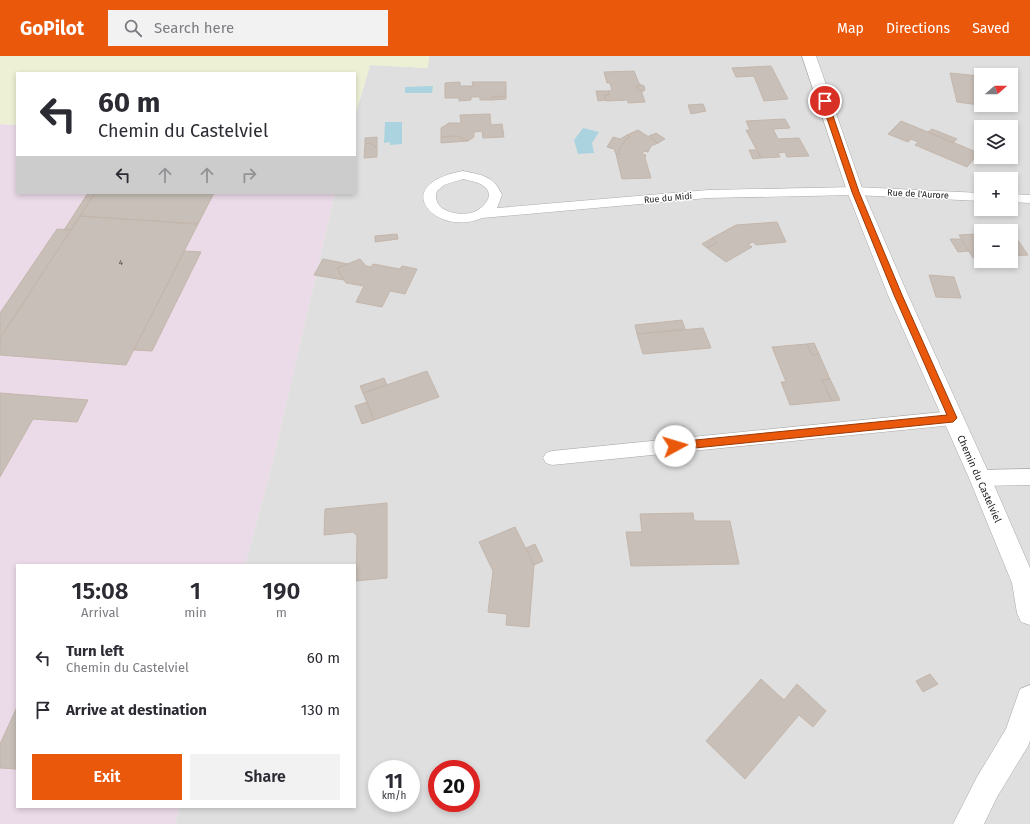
<!DOCTYPE html>
<meta charset="utf-8">
<style>
:root{--surface:#fff;--page:#f2f2f3;--text:#2b2b33;--muted:#7c7c81;--accent:#ea580c}
body{margin:0;font-family:"Fira Sans",sans-serif;background:var(--page);color:var(--text);height:100vh;display:flex;flex-direction:column;font-size:15px;white-space:nowrap}
*{box-sizing:border-box;margin:0}
p{font-size:13px;color:var(--muted)}
.icon{flex:none;width:22px;height:22px;fill:none;stroke:currentColor;stroke-width:2;stroke-linecap:round;stroke-linejoin:round}
.map{position:relative;flex:1;overflow:hidden}
.details{position:absolute;left:16px;top:508px;width:340px;height:244px;display:flex;flex-direction:column;background:var(--surface);border-radius:0px;box-shadow:0 2px 6px #0003}
.details>*{flex:none}
.hud{position:absolute;left:16px;top:16px;width:340px;height:122px;border-radius:0px;box-shadow:0 2px 6px #0003;background:#fff;color:var(--text);overflow:hidden}
.needle{width:26px;rotate:70deg}
.buttons{position:absolute;left:974px;top:12px;display:grid;gap:8px}
.buttons a{display:grid;place-items:center;width:44px;height:44px;border-radius:0px;background:var(--surface);box-shadow:0 2px 6px #0003;font-size:20px}
.speed{position:absolute;left:368px;top:704px;display:flex;gap:8px;font-size:20px;font-weight:700;text-align:center}
.speed>*{display:grid;place-content:center;width:52px;height:52px;border-radius:50%;background:var(--surface);box-shadow:0 2px 6px #0003;line-height:1}
.speed small{font-size:10px;font-weight:400}
.speed .limit{border:6px solid #d22;background:#fff;color:#111}
.pin{position:absolute;display:grid;place-items:center;width:34px;height:34px;color:#fff;margin:-17px;border:2px solid #fff;border-radius:50%;box-shadow:0 1px 4px #0007}
.me{position:absolute;width:44px;margin:-22px;rotate:84deg;stroke-linejoin:round;filter:drop-shadow(0 0 3px #0008)}
.turn{display:flex;align-items:center;gap:14px;height:84px;padding:0 16px;font-size:18px}
.turn .icon{width:52px;height:52px;stroke-width:2.5}
.turn b{display:block;font-size:28px;line-height:34px}
.lanes{display:flex;align-items:center;height:38px;padding:0 16px;background:#0003;justify-content:center;gap:20px;direction:ltr}
.lanes .off{opacity:.35}
.eta{display:flex;justify-content:space-evenly;align-items:center;height:68px;text-align:center}
.eta b{font-size:24px;font-weight:600;line-height:28px}
.action{display:flex;gap:8px;margin-top:auto;padding:8px 16px}
.action a{flex:1;height:46px;border-radius:0px;background:var(--accent);color:#fff;font-size:16px;font-weight:600;line-height:46px;text-align:center}
.action a+a{background:var(--page);color:var(--text)}
ul{padding:0;list-style:none}
li{display:flex;align-items:center;gap:12px;height:52px;padding:0 16px}
li div{flex:1}
li b{display:block;font-size:15px}
li em{font-style:normal}
header{display:flex;align-items:center;gap:24px;box-sizing:border-box;height:56px;padding:0 20px;background:var(--accent);color:#fff}
header strong{font-size:19px}
nav{display:flex;gap:22px;margin-inline-start:auto;font-size:14px}
.search{width:280px;height:36px;background:var(--page);display:flex;align-items:center;gap:10px;box-sizing:border-box;padding:0 14px;border-radius:0px;color:var(--muted);font-size:15px}
.map>svg:first-child{display:block}
</style>
<header>
<strong>GoPilot</strong>
<div class="search"><svg class="icon" aria-label="search" viewBox="0 0 24 24"><circle cx="10" cy="10" r="6"/><path d="M15 15l6 6"/></svg>Search here</div>
<nav><a>Map</a><a>Directions</a><a>Saved</a></nav>
</header>
<div class="map">
<svg width="1030" height="768" viewBox="0 0 1030 768">
<rect width="100%" height="100%" fill="#f2efe9"/>
<!-- residential -->
<path fill="#e0dfdf" fill-rule="evenodd" d="M429 0H1030V768H175L180 751H355V509H245L271 413 335 137H355V60L370 9 427 12ZM981 19H1011V49H981ZM981 71H1011V101H981ZM981 123H1011V153H981ZM981 175H1011V205H981ZM377 713H411V747H377ZM437 713H471V747H437Z"/>
<!-- industrial -->
<path fill="#ebdbe8" d="M0 68 17 69V137H335L271 413 245 509H17V751H180L175 768H0Z"/>
<!-- farmland -->
<path fill="#eef0d5" d="M0 0H429L428 12 370 9 355 60V17H17V69L0 68Z"/>
<!-- water -->
<path fill="#aad3df" d="M433 30 432 37H405V31Z
M385 66H402V88L390 89V86L384 87Z
M583 72 599 76 592 87 594 97 578 98 574 84Z"/>
<!-- building -->
<path fill="#c7bfb8" stroke="#c4b6ab" d="M771 10 788 43 764 45 754 20 736 21 732 12Z
M634 15 640 30H636L638 34H641L645 46 628 47V44L606 45 604 39H609L608 35 612 34 610 27H607L604 16Z
M950 17 978 20 981 32V49L986 50 957 46Z
M460 26V30H473L472 26H506V40L492 41V44H480V41H471V44L459 45V42H445V27Z
M639 28 644 30 645 34 642 36 641 34H638L636 30H640Z
M596 35H608L609 39H604L606 44 598 45Z
M506 40V43L492 44V41Z
M703 48 706 55 691 58 688 49Z
M490 58 491 69 502 68 504 81 483 82 482 75 474 76V81L468 85 457 80 441 81V72L449 67H461L460 59Z
M785 63 790 72 773 73 778 83 799 82 809 100 787 101 785 96 778 97 780 101 761 102 746 74H750L746 65Z
M901 65 979 97 967 111 915 89 918 86 911 83 908 86 888 78Z
M932 73 957 83 953 87 928 76Z
M638 74 658 87 651 90 648 96 644 95 642 98 646 99 645 102 651 122 622 123 616 98H620L619 94 626 83 630 81 627 79Z
M656 77 665 83 658 87 649 80Z
M627 79 630 81 626 83 619 94 620 98H616L614 93 607 91 613 81 620 83Z
M457 80 468 85 441 87V81Z
M377 81V92L370 87 365 88V82Z
M975 86H981V98H980Z
M370 87 377 92V101L364 102 365 88Z
M749 94H757L761 102 753 103Z
M88 137H95L71 174H64Z
M95 137H214L198 168 80 160Z
M80 160 198 168 126 309 0 299V282Z
M777 166 786 186 756 189 753 186 748 188 752 191 726 206 707 192 717 187 712 182 736 169Z
M57 173 71 174 0 282V257Z
M1011 177H1013L1028 199 1011 200Z
M397 178 398 183 375 186V180Z
M976 178 977 182 981 181V201L973 202 959 179Z
M712 182 717 187 707 192 702 188Z
M950 183H961L969 195 958 196Z
M184 195 201 196 152 295 134 294Z
M323 203 348 208 337 212 344 224 314 219Z
M360 203 366 210 371 211 373 208 400 213 402 210 417 213 405 238 390 235 382 251 356 246 364 230 346 227 337 212Z
M929 219 954 221 961 242 936 241Z
M682 264 685 273 637 278 635 269Z
M703 272 711 292 643 298 637 278Z
M814 287 819 298 812 299 807 288Z
M807 288 812 299 819 298 830 323 822 324 832 345 790 349 781 326H786L772 291Z
M427 315 439 341 374 364 363 337Z
M384 322 387 329 363 337 360 330Z
M830 323 840 344 832 345 822 324Z
M0 337 88 344 77 366 33 363 0 421Z
M367 346 374 364 362 368 355 350Z
M387 447V522L356 525 357 480 353 476 324 479 325 453Z
M693 457 694 465H730L739 508 631 510 626 476H642L640 458Z
M515 471 534 509 529 571 506 569 507 558 488 556 493 515 479 486Z
M535 488 543 505 534 509 526 492Z
M930 618 938 628 923 636 916 625Z
M761 623 784 644 797 628 826 655 813 671 799 659 745 723 706 685Z
M17 651V713L0 712V688Z"/>
<g fill="none" stroke-linecap="round" stroke-linejoin="round">
<defs>
<path id="service" d="M463 115C482 119 494 120 502 139L497 152 708 134 855 131 981 137V145L855 139 708 142 482 162C437 182 386 129 463 115ZM463 123C471 125 480 126 486 132 495 142 481 154 471 157 457 160 431 155 437 135L444 129Z
M1011 138 1030 139V147L1011 146Z
M953 355 959 357 961 362 959 367 953 369 552 409 546 407 543 402 546 397 552 395Z
M1030 413V429L980 430 974 427 971 422 974 417 980 414Z"/>
<path id="tertiary" d="M802 0H816L863 135 908 239 991 422 1030 512V569L1021 566 1017 557 1012 527 969 422 888 239 847 135Z
M1030 629V685L1028 690 997 741 984 768H953L977 721 1006 673 1020 633Z"/>
</defs>
<!-- service casing -->
<use href="#service" stroke="#a9a9a9" stroke-width="1"/>
<!-- tertiary casing -->
<use href="#tertiary" stroke="#a9a9a9" stroke-width="1"/>
<!-- service -->
<use href="#service" fill="#fff" fill-rule="evenodd"/>
<!-- tertiary -->
<use href="#tertiary" fill="#fff" fill-rule="evenodd"/>
</g>
<!-- route -->
<path fill="#ea580c" stroke="#983908" d="M825 43 828 45 859 136 902 239 957 362 953 366 675 394 672 393 671 390 675 386 947 359 894 239 852 136 821 45Z"/>
<g text-anchor="middle" dominant-baseline="central" stroke-width="3" stroke-linejoin="round" paint-order="stroke">
<!-- number labels -->
<g font-size="8" fill="#4b4948">
<text x="121" y="206">4</text>
</g>
<!-- far-street labels -->
<g font-size="9" fill="#222" stroke="#fff">
<text transform="translate(918 138) rotate(3)">Rue de l'Aurore</text>
<text transform="translate(668 142) rotate(-5)">Rue du Midi</text>
</g>
<!-- street labels -->
<g font-size="10" fill="#222" stroke="#fff">
<text transform="translate(979 423) rotate(66)">Chemin du Castelviel</text>
</g>
</g>
</svg>
<div class="buttons">
<a><svg class="needle" viewBox="-14 -14 28 28"><path d="M0-13l5 13h-10z" fill="#e53935"/><path d="M0 13l5-13h-10z" fill="#7c7c81"/></svg></a>
<a><svg class="icon" aria-label="layers" viewBox="0 0 24 24"><path d="M12 4l9 5-9 5-9-5zM3 14l9 5 9-5"/></svg></a>
<a>+</a>
<a>−</a>
</div>
<div class="speed"><div>11<small>km/h</small></div><div class="limit">20</div></div>
<div class="pin" style="left:825px;top:45px;background:#d93025"><svg class="icon" aria-label="arrive" viewBox="0 0 24 24"><path d="M6 21V4h12l-3 4 3 4H6"/></svg></div>
<svg class="me" style="left:675px;top:390px" viewBox="-20 -20 40 40"><circle r="19" fill="#fff"/><path d="M0-13L10 11 0 6-10 11z" fill="#ea580c"/></svg>
<div class="hud">
<div class="turn"><svg class="icon" aria-label="left" viewBox="0 0 24 24"><path d="M17 20v-9H6M10 6l-5 5 5 5"/></svg><div><b>60 m</b>Chemin du Castelviel</div></div>
<div class="lanes"><svg class="icon" aria-label="left" viewBox="0 0 24 24"><path d="M17 20v-9H6M10 6l-5 5 5 5"/></svg><svg class="icon off" aria-label="ahead" viewBox="0 0 24 24"><path d="M12 20V5M6 11l6-6 6 6"/></svg><svg class="icon off" aria-label="ahead" viewBox="0 0 24 24"><path d="M12 20V5M6 11l6-6 6 6"/></svg><svg class="icon off" aria-label="right" viewBox="0 0 24 24"><path d="M7 20v-9h11M14 6l5 5-5 5"/></svg></div>
</div>
<section class="details">
<div class="eta">
<div><b>15:08</b><p>Arrival</p></div>
<div><b>1</b><p>min</p></div>
<div><b>190</b><p>m</p></div>
</div>
<ul>
<li><svg class="icon" aria-label="left" viewBox="0 0 24 24"><path d="M17 20v-9H6M10 6l-5 5 5 5"/></svg><div><b>Turn left</b><p>Chemin du Castelviel</p></div><em>60 m</em></li>
<li><svg class="icon" aria-label="arrive" viewBox="0 0 24 24"><path d="M6 21V4h12l-3 4 3 4H6"/></svg><div><b>Arrive at destination</b></div><em>130 m</em></li>
</ul>
<div class="action"><a>Exit</a><a>Share</a></div>
</section>
</div>
